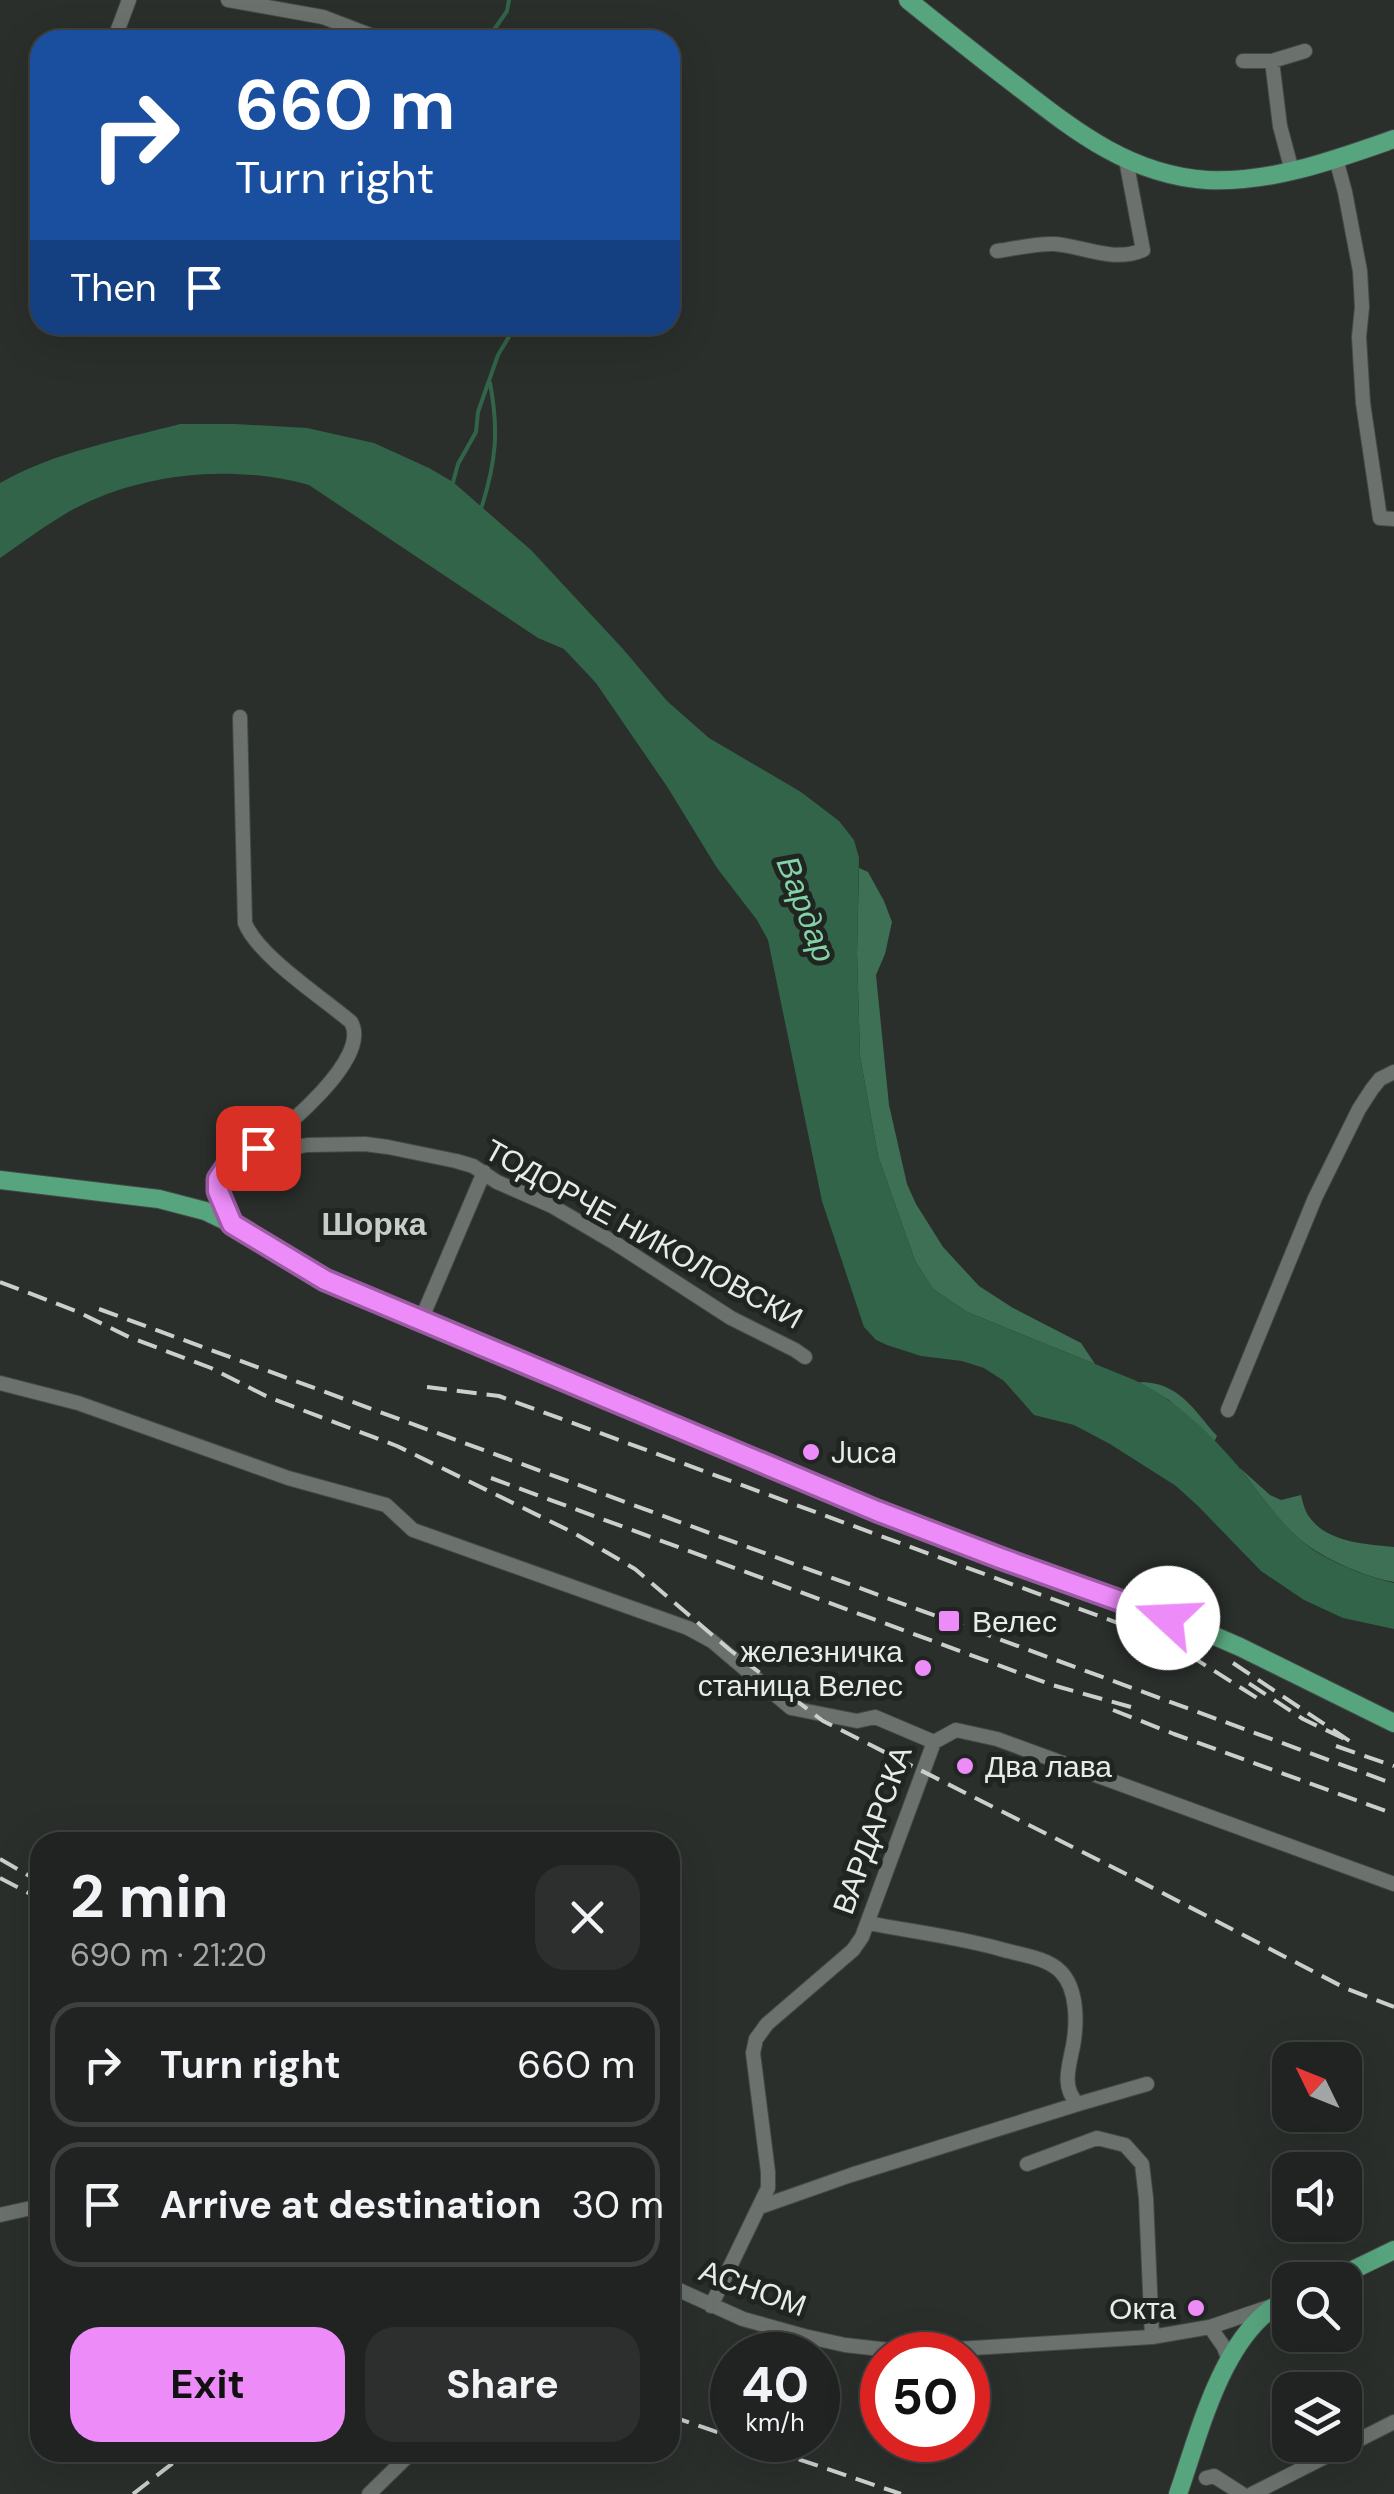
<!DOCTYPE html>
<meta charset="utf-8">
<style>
:root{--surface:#202321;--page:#2d2f2e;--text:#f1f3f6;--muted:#a2a4a5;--line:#3d403f;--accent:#ed8cf9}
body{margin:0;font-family:"DM Sans",sans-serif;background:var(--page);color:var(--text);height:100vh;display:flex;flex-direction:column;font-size:38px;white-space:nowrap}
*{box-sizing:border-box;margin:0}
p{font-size:32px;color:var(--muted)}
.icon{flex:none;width:55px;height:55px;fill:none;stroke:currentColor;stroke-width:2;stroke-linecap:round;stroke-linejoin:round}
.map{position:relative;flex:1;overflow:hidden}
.side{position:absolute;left:30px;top:1832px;width:650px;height:630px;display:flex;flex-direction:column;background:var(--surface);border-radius:30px;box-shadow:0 10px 40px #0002,0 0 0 2px var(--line)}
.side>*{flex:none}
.top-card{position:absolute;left:30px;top:30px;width:650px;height:305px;border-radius:30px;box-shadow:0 10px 40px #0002,0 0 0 2px var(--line);background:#1a4fa0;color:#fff;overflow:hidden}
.needle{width:65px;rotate:313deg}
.controls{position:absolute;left:1272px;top:2042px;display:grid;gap:20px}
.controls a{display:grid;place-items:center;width:90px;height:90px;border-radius:20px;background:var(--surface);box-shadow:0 10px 40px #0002,0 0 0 2px var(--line);font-size:50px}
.speed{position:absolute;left:710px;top:2332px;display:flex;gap:20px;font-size:50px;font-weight:700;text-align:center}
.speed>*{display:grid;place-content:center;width:130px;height:130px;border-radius:50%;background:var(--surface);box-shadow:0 10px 40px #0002,0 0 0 2px var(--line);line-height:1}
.speed small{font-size:25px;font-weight:400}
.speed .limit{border:15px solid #d22;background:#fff;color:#111}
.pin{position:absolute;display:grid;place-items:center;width:85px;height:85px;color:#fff;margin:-42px;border-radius:20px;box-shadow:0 5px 15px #0006}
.me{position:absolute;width:110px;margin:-55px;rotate:290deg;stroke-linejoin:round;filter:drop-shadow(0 0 8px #0008)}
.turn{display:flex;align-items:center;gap:35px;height:210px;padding:0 40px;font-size:45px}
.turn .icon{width:130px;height:130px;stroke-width:2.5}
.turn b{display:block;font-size:70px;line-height:85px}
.then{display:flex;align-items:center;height:95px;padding:0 40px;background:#0003;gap:20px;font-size:38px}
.round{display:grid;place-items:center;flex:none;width:105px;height:105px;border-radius:30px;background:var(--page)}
.summary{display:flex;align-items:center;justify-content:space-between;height:170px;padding:0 40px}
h1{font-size:60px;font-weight:700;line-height:75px}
.button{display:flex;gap:20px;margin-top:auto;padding:20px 40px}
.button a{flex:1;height:115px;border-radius:30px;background:var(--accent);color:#111;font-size:40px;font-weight:700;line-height:115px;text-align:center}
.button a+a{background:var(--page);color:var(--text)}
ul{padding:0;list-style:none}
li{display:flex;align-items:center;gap:30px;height:125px;margin:0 20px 15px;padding:0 20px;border:5px solid var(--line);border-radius:30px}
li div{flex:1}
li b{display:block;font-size:38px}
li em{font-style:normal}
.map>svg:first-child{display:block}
</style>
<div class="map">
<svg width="1394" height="2494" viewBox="0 0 1394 2494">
<rect width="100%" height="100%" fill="#2a2f2c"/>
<!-- forest -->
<path fill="#3d7054" d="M859 868 868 872 884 901 892 922 885 954 876 975 889 1105 907 1184 916 1204 943 1247 979 1286 1013 1308 1081 1343 1095 1364 967 1312 933 1289 915 1261 878 1156 860 1056 857 953Z
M1139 1382C1179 1382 1192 1408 1217 1436L1214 1442 1169 1400Z
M1240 1468 1270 1495 1281 1500 1301 1495C1303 1503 1305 1512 1310 1518 1329 1543 1366 1544 1394 1547V1582C1366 1577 1331 1562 1307 1545 1280 1525 1260 1494 1240 1468Z"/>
<!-- water -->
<path fill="#316448" d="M180 424H235L307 428 374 443 429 468 453 482 531 550 623 649 667 701 709 738 801 792 839 821 854 840 859 858 857 953 860 1056 878 1156 915 1261 933 1289 967 1312 1132 1379C1175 1398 1213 1436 1243 1472 1262 1496 1280 1522 1303 1542 1323 1560 1368 1577 1394 1583V1629L1343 1618 1304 1600 1261 1571 1198 1506 1176 1486 1110 1444 1074 1425 1034 1415 1004 1381 984 1368 962 1361 921 1356 887 1345 876 1340 864 1327 822 1201 768 940 757 920 717 868 668 788 596 683 564 649 538 638 309 485C233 464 141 472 70 511 46 525 23 542 0 558V483C54 452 120 440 180 424Z"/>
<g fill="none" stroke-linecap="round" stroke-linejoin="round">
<!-- stream -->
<path stroke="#316448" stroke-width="4" d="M487 40 507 11 509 0
M452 486 458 464 476 432 478 412 498 355 516 325
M482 506C496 461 499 430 490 383"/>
<defs>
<path id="minor" d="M228 0 323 17 383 40
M114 40 129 0
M1243 61H1272
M1336 159 1345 192 1360 271 1362 307 1359 337 1363 403 1380 518 1394 519
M1292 171 1280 126 1272 61 1305 51
M997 251C1015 249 1035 243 1054 244 1084 246 1113 263 1143 250L1126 160
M240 717 245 923C258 956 323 998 351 1022 372 1058 284 1129 258 1148
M232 1224 218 1191V1179L229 1163 242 1153 258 1149 281 1150 307 1145 365 1144 388 1147 456 1161 473 1166 497 1182 552 1206 615 1243 731 1318 795 1350 805 1357
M421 1320 484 1172
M0 1383 78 1403 288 1478 386 1505 413 1530 688 1628 712 1641 791 1708 857 1721 875 1717 934 1742
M1228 1410 1315 1198 1359 1109 1372 1089 1380 1079 1394 1072
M868 1923C914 1932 959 1937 1004 1950 1022 1955 1048 1958 1061 1972 1078 1990 1077 2024 1073 2046 1069 2066 1061 2088 1078 2104L1147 2084
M1027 2164 1097 2138 1125 2145 1142 2164 1146 2198 1152 2337
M760 2207 851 2175 1078 2104
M0 2215 40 2206
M670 2286 743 2319 804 2336 845 2345 907 2352 1152 2337 1210 2327 1269 2307
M711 2306 768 2188V2172L753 2053 756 2039 767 2024 853 1950 862 1937 934 1742 956 1730 997 1739 1394 1884
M1210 2327 1224 2347 1228 2358
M1206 2478 1214 2476 1242 2494
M369 2494 412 2452
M1252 2494 1394 2422"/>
<path id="major" d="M908 0C944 29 980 58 1017 86 1075 131 1130 175 1207 180 1272 183 1334 160 1394 139
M0 1180 159 1199 205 1211 232 1224 325 1280 364 1297 683 1428 877 1511 1000 1558 1203 1631 1240 1647 1394 1723
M1332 2280 1394 2250
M1178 2494C1200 2432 1224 2326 1290 2298"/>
</defs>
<!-- minor casing -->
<use href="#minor" stroke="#454a47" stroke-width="16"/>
<!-- major casing -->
<use href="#major" stroke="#454a47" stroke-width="20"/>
<!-- minor -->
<use href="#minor" stroke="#6b726e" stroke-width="14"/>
<!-- major -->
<use href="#major" stroke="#57a57e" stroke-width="18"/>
<!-- rail -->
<path stroke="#cacfcc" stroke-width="4" stroke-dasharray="20 10" stroke-linecap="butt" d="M0 1282 76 1311 129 1337 211 1368 268 1397 397 1446 574 1533 635 1569 730 1650 823 1721 1128 1875 1345 1988 1394 2007
M99 1309 1394 1784
M427 1387 499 1396 1167 1641 1257 1698
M491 1478 1052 1685 1131 1707
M1233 1663 1351 1742 1303 1719 1247 1682
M1113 1710 1174 1734 1394 1814
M1336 1746 1394 1766
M0 1859 40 1882
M0 1878 40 1899
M670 2416 732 2437
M742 2440 901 2494
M133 2494 187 2452"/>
</g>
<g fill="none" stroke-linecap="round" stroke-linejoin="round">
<defs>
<path id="route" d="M258 1148 242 1153 229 1163 218 1179V1191L232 1224 325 1280 877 1511 1000 1558 1168 1618"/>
</defs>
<!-- route casing -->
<use href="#route" stroke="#9a5ba2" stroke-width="25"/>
<!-- route -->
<use href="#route" stroke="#ed8cf9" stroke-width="18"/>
</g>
<!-- markers -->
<g fill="#ed8cf9" stroke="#202522" stroke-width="4">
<circle cx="811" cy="1452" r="10"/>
<rect x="937" y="1609" width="24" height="24" rx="5"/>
<circle cx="923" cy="1668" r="10"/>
<circle cx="965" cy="1766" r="10"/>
<circle cx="1196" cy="2308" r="10"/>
</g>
<g text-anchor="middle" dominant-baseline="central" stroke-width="10" stroke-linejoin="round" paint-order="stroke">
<!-- street labels -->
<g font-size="30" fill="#e7ebe9" stroke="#202522">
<text transform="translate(644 1234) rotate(29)">ТОДОРЧЕ НИКОЛОВСКИ</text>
<text transform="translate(872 1830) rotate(-70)">ВАРДАРСКА</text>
<text transform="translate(753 2288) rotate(20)">АСНОМ</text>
</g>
<!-- poi labels -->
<g font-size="30" fill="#e7ebe9" stroke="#202522" text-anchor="start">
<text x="831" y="1452">Juca</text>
<text x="972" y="1621">Велес</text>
<text x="903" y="1651" text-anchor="end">железничка<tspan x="903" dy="34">станица Велес</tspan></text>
<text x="985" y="1766">Два лава</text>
<text x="1176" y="2308" text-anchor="end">Окта</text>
</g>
<!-- water labels -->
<g font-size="32" font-style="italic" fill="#84d3a6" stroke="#202522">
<text transform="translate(806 909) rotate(69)">Вардар</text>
</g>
<!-- neighbourhood labels -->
<g font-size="32" font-weight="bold" fill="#c7ceca" stroke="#202522">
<text x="374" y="1224">Шорка</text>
</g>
</g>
</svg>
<div class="controls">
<a><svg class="needle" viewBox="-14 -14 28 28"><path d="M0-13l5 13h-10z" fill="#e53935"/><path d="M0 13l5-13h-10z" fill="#a2a4a5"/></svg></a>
<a><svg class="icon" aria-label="sound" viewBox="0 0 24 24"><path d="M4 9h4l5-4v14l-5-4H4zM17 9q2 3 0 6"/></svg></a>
<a><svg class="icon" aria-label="search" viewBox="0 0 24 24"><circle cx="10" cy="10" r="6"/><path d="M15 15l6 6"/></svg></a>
<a><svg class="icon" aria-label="layers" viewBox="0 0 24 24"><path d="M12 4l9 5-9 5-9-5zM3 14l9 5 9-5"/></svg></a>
</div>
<div class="speed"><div>40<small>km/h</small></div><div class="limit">50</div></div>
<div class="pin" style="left:258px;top:1148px;background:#d93025"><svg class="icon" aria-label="arrive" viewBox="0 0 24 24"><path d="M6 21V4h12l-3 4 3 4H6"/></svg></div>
<svg class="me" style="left:1168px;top:1618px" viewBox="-20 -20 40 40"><circle r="19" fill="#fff"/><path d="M0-13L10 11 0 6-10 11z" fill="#ed8cf9"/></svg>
<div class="top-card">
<div class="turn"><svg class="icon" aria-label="right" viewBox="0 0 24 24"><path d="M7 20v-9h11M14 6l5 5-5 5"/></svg><div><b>660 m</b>Turn right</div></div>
<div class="then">Then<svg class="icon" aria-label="arrive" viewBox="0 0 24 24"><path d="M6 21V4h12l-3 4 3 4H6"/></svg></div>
</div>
<section class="side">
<div class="summary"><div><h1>2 min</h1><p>690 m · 21:20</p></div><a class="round"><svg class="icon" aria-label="close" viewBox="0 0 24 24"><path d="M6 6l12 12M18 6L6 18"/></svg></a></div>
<ul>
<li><svg class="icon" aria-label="right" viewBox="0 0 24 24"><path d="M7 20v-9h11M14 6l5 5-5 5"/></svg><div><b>Turn right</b></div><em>660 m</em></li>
<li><svg class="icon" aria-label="arrive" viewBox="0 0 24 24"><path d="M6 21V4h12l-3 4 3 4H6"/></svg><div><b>Arrive at destination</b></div><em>30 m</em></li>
</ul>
<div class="button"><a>Exit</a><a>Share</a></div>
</section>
</div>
